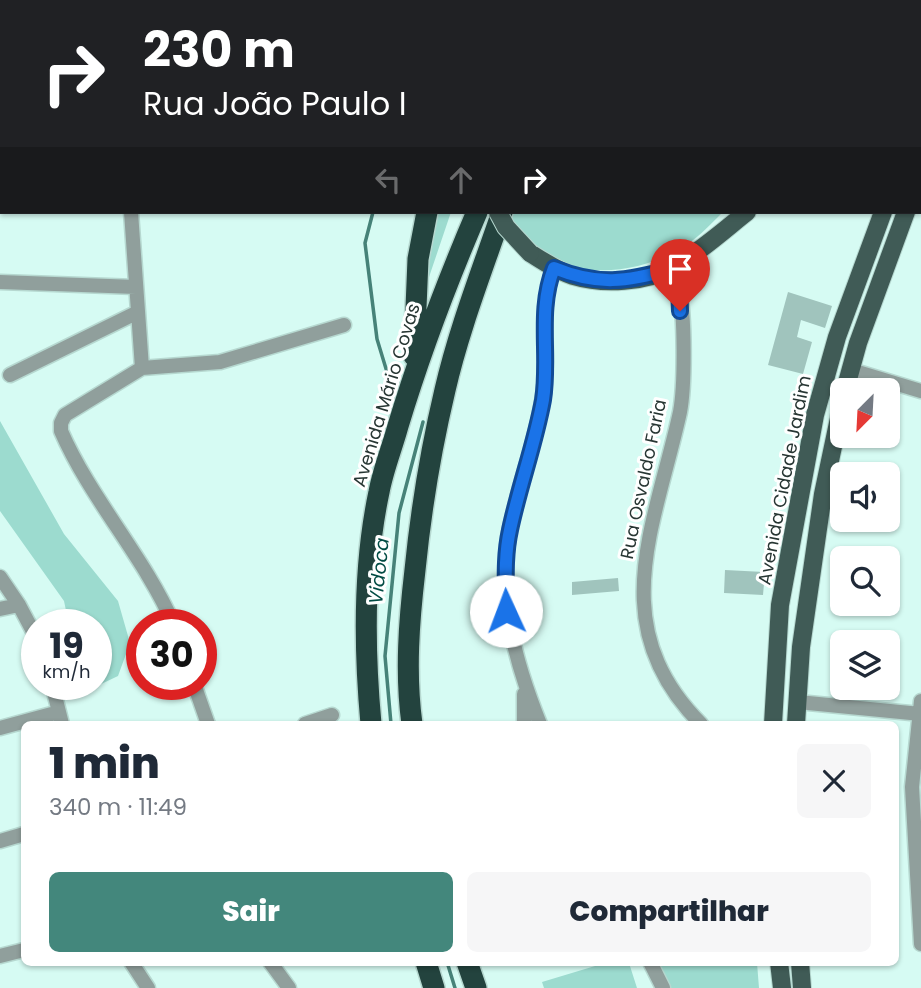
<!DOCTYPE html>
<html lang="pt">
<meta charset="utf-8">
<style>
:root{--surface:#fff;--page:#f6f6f7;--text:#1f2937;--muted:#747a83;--accent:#43877c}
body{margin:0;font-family:Poppins,sans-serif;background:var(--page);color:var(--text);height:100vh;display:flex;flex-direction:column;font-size:26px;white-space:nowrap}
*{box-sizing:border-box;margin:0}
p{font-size:23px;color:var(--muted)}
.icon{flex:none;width:38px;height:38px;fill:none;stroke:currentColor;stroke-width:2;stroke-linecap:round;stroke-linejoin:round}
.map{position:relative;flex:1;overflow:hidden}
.details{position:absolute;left:21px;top:721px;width:878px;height:245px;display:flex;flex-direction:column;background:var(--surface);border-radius:10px;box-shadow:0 2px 5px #0004}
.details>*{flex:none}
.hud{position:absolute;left:0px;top:0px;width:922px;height:214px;box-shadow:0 2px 5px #0004;background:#202124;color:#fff;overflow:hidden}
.needle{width:46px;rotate:204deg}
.controls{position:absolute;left:830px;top:378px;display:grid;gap:14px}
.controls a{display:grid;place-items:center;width:70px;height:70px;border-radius:10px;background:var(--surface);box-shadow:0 2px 5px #0004;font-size:35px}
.speed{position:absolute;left:21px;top:609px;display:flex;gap:14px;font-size:35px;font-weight:700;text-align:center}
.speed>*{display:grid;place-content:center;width:91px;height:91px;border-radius:50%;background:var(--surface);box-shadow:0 2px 5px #0004;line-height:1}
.speed small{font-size:18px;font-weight:400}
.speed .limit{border:10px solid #d22;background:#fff;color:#111}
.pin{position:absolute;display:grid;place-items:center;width:60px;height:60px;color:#fff;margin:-72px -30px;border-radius:50% 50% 50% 0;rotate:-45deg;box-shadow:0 0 7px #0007}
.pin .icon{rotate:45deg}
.me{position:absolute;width:77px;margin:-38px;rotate:358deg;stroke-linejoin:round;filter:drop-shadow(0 0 5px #0008)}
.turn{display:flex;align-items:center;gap:24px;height:147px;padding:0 28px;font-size:32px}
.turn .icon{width:91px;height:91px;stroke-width:2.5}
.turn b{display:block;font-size:49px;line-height:60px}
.lanes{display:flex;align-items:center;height:66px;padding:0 28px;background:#0003;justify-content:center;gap:35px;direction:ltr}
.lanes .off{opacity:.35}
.round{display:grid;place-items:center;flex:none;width:74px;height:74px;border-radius:10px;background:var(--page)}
.overview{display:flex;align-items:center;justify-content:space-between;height:119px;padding:0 28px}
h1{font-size:42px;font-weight:800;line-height:52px}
.cta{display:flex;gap:14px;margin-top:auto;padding:14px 28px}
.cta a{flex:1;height:80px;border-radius:10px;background:var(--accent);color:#fff;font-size:28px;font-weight:800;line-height:80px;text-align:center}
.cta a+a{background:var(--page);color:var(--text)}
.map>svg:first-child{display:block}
</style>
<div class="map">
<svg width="921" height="988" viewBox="0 0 921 988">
<rect width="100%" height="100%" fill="#d6fbf3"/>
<!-- green -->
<path fill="#9cdbcf" d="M577 0H701L576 2Z
M435 212H451L427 283 422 263Z
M512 212H723C709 226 695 241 678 250 642 271 585 280 549 256 533 246 521 233 509 220Z
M0 421 64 534 118 601 130 643 118 676 97 686 95 684 96 625H69L64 601 0 511Z
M605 963H629L637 988H544L542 982Z
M659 963H757L759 988H671Z"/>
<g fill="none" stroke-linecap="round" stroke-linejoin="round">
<!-- stream -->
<path stroke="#468278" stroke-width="3.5" d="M444 2 445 0
M373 212 365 243 377 339 387 372 398 387
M391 724 385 656 399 513 423 422
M447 962 455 988"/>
</g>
<!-- building -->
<path fill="#a0c4bd" d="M788 292 832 306 825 328 801 320 797 337 812 342 803 374 768 365Z
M725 570 765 572 763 595 724 593Z
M618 578 619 591 572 595V582Z"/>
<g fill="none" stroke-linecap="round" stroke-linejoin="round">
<defs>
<path id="minor" d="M41 2 44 0
M160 2 161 0
M709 2 710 0
M0 27 2 26
M0 169 2 172
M131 212 142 368
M671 269C673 275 677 282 679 289 685 315 685 386 680 412 655 526 603 626 701 724
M0 282 136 287
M851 370 921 391
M10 375 138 312
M0 577 19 605 37 639
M0 609 19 605
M174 625C144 556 91 500 61 431V423L65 415 142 368 220 362 344 325
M52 684 62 724
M194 684 208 724
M524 694V724
M921 701 912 787 921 944
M798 702 921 714
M305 724 332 715
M540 724C515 662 498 600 509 533 518 484 538 438 544 388 550 347 538 307 554 268
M0 728 59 712
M0 841 24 834
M0 956 24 950
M131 962 148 988
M270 962 289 988
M650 962 663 988"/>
<path id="major" d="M920 64H921
M920 131 921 130
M920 179 921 178
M530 253C544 262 558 271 573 276 603 285 646 283 673 267 700 252 723 231 747 212
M845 390 858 343 906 212
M773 724 780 605 815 415 837 337 883 212
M796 724 801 647 823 494 842 404
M779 962 782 988
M800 962 802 988"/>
<path id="highway" d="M481 2V0
M509 2 510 0
M551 2 552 0
M568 2 569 0
M414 356 418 259 427 212
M371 724C364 648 363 567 379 492 383 470 392 448 398 426 420 353 447 282 477 212
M412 724C405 673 409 621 415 570 421 510 431 449 445 390 459 329 482 271 502 212
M426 962 434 988
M467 962 476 988"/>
</defs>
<!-- minor casing -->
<use href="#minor" stroke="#b6d8d0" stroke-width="17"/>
<!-- major casing -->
<use href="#major" stroke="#b6d8d0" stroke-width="20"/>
<!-- highway casing -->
<use href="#highway" stroke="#b6d8d0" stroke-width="24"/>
<!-- minor -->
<use href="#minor" stroke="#909f9c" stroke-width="14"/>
<!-- major -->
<use href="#major" stroke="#405b56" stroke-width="18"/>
<!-- highway -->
<use href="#highway" stroke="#23433e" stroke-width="21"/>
<defs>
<path id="major-bridge" d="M498 212 506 227 530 253"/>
</defs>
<!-- major-bridge casing -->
<use href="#major-bridge" stroke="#b6d8d0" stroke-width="20" stroke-linecap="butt"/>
<!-- major-bridge -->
<use href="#major-bridge" stroke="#405b56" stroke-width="18"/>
</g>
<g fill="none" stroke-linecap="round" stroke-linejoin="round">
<defs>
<path id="route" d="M506 611C506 584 504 557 510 530 519 487 535 444 543 400 550 356 537 311 554 268 598 286 627 282 671 269L679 289 680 311"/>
</defs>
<!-- route casing -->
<use href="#route" stroke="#114b97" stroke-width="18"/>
<!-- route -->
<use href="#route" stroke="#1a73e8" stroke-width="12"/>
</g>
<g text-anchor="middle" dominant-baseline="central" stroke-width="6" stroke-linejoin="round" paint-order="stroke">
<!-- street labels -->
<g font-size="18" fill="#273633" stroke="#fff">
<text transform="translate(386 395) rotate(-73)">Avenida Mário Covas</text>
<text transform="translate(643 479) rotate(-78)">Rua Osvaldo Faria</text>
<text transform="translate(784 480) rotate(-79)">Avenida Cidade Jardim</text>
</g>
<!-- water labels -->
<g font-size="19" font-style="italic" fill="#024c44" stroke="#fff">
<text transform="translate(379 571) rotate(-84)">Vidoca</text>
</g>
</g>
</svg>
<div class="controls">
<a><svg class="needle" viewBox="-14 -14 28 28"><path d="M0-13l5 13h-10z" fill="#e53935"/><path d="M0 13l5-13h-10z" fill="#747a83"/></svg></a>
<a><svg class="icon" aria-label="sound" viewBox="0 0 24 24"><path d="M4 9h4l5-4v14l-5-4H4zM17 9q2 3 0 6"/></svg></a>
<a><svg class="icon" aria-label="search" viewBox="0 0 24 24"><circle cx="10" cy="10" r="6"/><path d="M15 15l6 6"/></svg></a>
<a><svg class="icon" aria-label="layers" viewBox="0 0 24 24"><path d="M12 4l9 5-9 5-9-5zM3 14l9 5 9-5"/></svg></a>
</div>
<div class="speed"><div>19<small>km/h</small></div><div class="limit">30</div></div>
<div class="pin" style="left:680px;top:311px;background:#d93025"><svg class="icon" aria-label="arrive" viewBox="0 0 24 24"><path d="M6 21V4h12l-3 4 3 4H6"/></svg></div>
<svg class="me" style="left:506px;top:611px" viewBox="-20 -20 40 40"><circle r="19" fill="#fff"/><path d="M0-13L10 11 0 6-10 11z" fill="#1a73e8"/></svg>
<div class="hud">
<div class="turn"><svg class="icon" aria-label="right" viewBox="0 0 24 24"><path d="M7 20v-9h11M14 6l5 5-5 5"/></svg><div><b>230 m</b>Rua João Paulo I</div></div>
<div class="lanes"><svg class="icon off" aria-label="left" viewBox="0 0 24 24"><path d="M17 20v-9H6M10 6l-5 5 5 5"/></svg><svg class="icon off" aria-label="ahead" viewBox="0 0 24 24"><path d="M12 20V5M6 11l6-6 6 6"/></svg><svg class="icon" aria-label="right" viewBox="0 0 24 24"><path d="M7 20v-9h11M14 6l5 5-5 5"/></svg></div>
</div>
<section class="details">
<div class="overview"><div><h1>1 min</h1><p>340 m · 11:49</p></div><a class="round"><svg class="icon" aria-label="close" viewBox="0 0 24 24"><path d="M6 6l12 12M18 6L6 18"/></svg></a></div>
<div class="cta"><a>Sair</a><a>Compartilhar</a></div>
</section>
</div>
